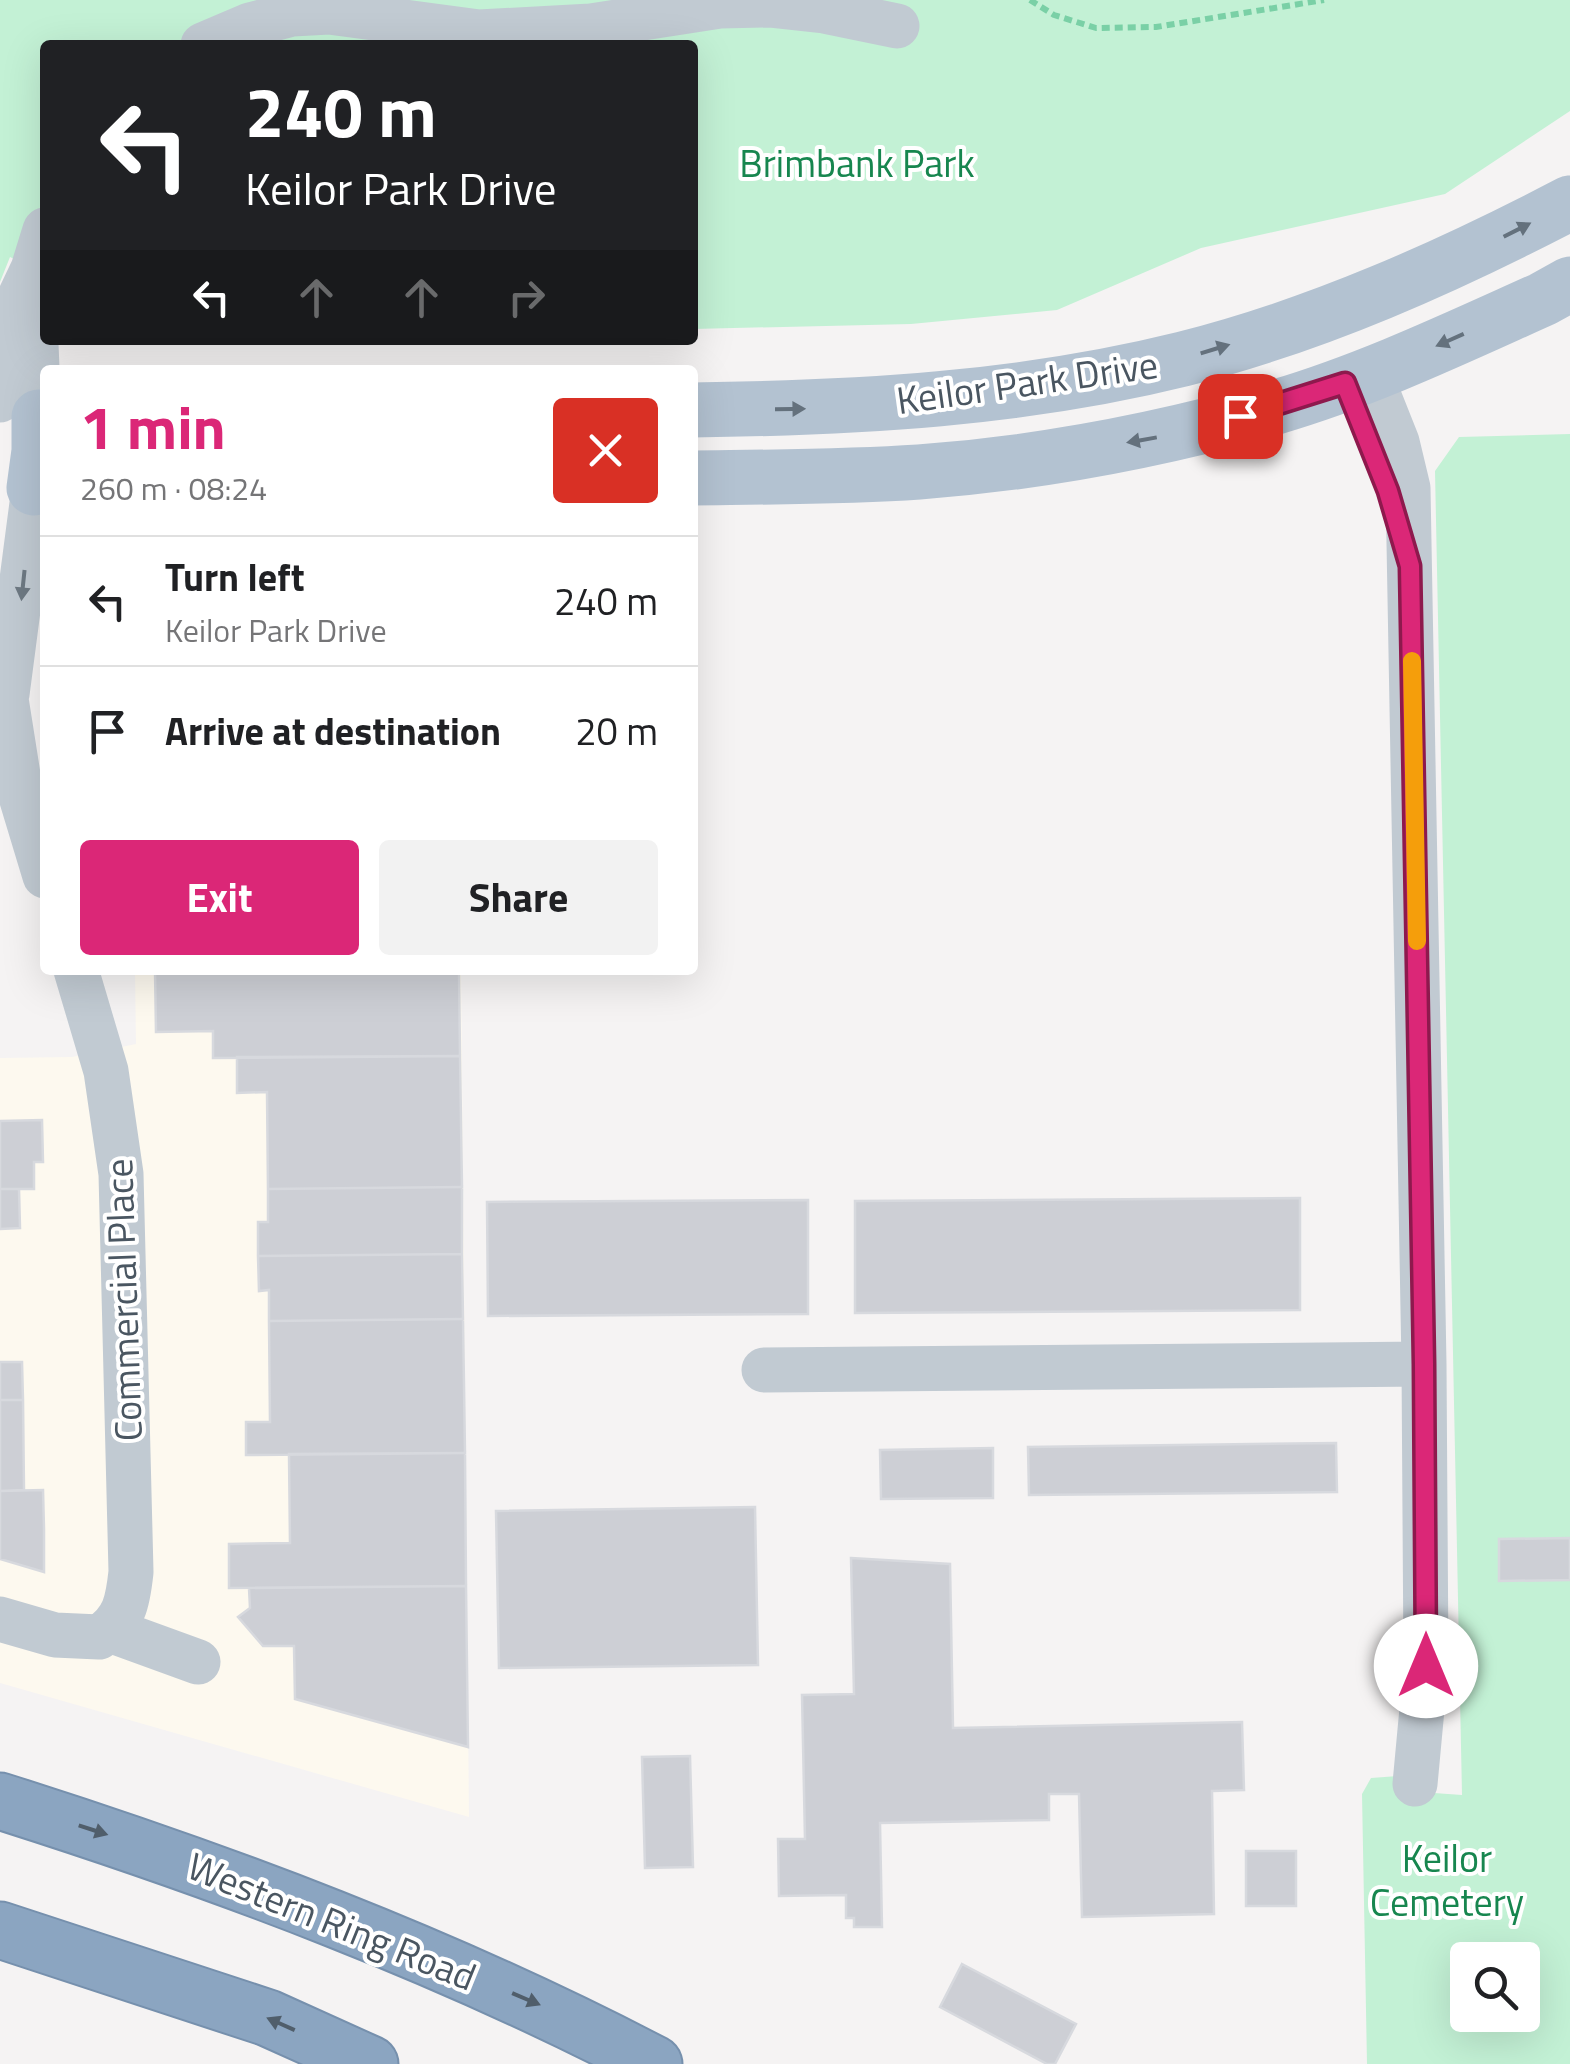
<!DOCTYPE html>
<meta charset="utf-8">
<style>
:root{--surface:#fff;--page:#f2f2f2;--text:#202124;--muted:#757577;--line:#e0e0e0;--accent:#db2777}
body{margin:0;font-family:"Titillium Web",sans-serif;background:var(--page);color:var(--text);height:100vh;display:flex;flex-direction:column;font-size:38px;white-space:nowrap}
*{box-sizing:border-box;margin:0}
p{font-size:32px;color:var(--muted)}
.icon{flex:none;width:55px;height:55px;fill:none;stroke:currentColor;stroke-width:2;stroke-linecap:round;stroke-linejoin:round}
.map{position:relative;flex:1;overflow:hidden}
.panel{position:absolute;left:40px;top:365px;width:658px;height:610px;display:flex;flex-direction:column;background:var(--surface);border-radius:10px;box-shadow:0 10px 40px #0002}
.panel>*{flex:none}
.hud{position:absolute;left:40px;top:40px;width:658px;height:305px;border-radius:10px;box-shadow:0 10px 40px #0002;background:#202124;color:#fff;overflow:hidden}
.buttons{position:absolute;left:1450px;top:1942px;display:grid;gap:20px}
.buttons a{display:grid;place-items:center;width:90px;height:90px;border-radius:10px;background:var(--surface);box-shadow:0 10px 40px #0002;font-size:50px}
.pin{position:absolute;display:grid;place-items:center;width:85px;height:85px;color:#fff;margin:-42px;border-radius:20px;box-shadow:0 5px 15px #0006}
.me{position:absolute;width:110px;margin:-55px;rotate:0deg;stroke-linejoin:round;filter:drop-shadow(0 0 8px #0008)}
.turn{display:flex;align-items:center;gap:35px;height:210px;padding:0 40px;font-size:45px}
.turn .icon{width:130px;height:130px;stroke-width:2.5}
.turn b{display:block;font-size:70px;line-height:85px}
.lanes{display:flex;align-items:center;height:95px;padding:0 40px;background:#0003;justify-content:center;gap:50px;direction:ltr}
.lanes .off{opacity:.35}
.round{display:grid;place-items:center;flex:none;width:105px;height:105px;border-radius:10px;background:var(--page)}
.overview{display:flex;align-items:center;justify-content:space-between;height:170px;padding:0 40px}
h1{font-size:60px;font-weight:700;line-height:75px;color:var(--accent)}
.action{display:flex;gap:20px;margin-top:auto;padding:20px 40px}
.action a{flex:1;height:115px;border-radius:10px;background:var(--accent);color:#fff;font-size:40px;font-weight:700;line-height:115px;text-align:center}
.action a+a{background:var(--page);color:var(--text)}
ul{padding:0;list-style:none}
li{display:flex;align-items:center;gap:30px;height:130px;padding:0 40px;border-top:2px solid var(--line)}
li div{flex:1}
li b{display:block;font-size:38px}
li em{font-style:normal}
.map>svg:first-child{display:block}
</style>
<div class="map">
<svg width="1570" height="2064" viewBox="0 0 1570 2064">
<rect width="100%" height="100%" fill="#f5f3f3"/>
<!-- commercial -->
<path fill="#fdf9ef" d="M135 970H461L469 1817 0 1683V1058L72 1057 136 1044Z"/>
<!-- green -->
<path fill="#c3f1d5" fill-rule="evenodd" d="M0 0H1570V111L1445 194 1201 248 1057 310 911 324 693 329 692 45H45V274L10 257 0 282Z
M1570 434V2064H1367L1362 1794 1371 1778 1398 1776 1434 1793 1462 1795 1435 471 1459 437ZM1468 1960H1522V2015H1468Z"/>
<!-- building -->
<path fill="#cdcfd5" stroke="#d7d9de" stroke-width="2.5" d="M155 970H459L460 1056 213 1058V1031L156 1032Z
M460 1056 462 1187 268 1189 267 1092 237 1093V1057Z
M42 1120 43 1162H34V1189H0V1121Z
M462 1187V1254L258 1256V1222H268V1189Z
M0 1189H19L20 1228 0 1229Z
M1300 1198V1310L855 1313V1201Z
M808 1200V1314L488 1316 487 1202Z
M462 1254 463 1319 269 1321V1290L259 1291 258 1256Z
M463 1319 465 1453 246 1455V1422H270L269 1321Z
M0 1362H22L23 1400H0Z
M0 1400H23L24 1490 0 1491Z
M1336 1443 1337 1492 1029 1495 1028 1447Z
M993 1448V1498L881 1499 880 1450Z
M465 1453 466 1586 229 1588V1544L290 1543 289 1454Z
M43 1490 44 1529V1572L0 1559V1491Z
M755 1507 758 1665 499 1668 496 1511Z
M1570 1538V1580L1499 1581V1539Z
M851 1558 950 1564 953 1728 1242 1722 1244 1790 1212 1791 1214 1914 1082 1917 1079 1794H1049V1820L880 1823 882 1927H854V1918H846V1895L779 1896 778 1839H805L802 1695 854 1694Z
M466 1586 468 1747 295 1699 294 1646H263L238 1617 250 1608 249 1588Z
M690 1756 693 1867 645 1868 642 1757Z
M1246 1851H1296V1906H1246Z
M962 1964 1076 2024 1055 2064H1047L940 2007Z"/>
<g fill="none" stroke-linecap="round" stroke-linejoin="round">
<defs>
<path id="highway" d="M0 1801C224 1872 445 1955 654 2064
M0 1930 268 2018 370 2064"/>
</defs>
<!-- highway casing -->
<use href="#highway" stroke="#7690ad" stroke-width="59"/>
<!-- path -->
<path stroke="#7ad0a6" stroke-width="6" stroke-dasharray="8 5" stroke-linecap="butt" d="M1030 0 1054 15 1096 28 1156 27 1324 0"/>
<!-- minor -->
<path stroke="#c1cad2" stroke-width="45" d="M203 45 250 25 292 14 329 12 479 32 591 26 720 6 769 5 824 11 897 26
M33 271 39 417
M1370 374 1397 442 1408 488 1424 1364 1426 1666 1415 1784
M0 400 4 330 33 269 45 230
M0 661 22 800 45 876
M7 694 34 488
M764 1370 1424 1364
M0 1619 55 1635 99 1637C125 1621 128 1600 131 1572L121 1174 106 1071 76 970
M110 1630 198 1662"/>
<!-- major -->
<path stroke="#b3c2d1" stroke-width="55" d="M692 410C858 408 1022 399 1183 359 1318 325 1447 267 1570 203
M692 478C768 477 844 477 919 472 1040 463 1161 440 1276 407 1368 380 1456 338 1543 299L1570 284
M34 488 39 451V417"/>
<!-- highway -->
<use href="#highway" stroke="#8ba5c1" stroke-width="55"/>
</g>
<!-- one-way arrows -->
<defs><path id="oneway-solid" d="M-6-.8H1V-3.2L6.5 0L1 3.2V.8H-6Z" transform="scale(2.5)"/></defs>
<g fill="#64717d">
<use href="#oneway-solid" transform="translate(1517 230) rotate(-27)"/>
<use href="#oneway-solid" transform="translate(1450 340) rotate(156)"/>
<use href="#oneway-solid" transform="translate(1215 349) rotate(-17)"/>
<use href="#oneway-solid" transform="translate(790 409) rotate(-1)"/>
<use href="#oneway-solid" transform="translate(1142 440) rotate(170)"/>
</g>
<use fill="#6e7983" href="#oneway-solid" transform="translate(23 585) rotate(96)"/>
<g fill="#505e6b">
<use href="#oneway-solid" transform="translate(93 1830) rotate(18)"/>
<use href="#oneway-solid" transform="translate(526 1999) rotate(23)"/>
<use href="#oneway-solid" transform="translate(281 2024) rotate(-156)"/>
</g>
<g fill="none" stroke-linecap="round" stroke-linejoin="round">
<defs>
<path id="route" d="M1240 416 1345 383 1388 491 1410 566 1424 1364 1426 1666"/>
</defs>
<!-- route casing -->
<use href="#route" stroke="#8e194d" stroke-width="25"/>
<!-- route -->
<use href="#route" stroke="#db2777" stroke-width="18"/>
<!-- slow -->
<path stroke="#f59e0b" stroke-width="18" d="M1412 661 1417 941"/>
</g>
<g text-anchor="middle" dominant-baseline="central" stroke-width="8" stroke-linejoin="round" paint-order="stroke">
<!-- park labels -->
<g font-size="38" fill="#17864f" stroke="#fff">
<text x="857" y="163">Brimbank Park</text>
<text x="1447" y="1858">Keilor<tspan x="1447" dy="44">Cemetery</tspan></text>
</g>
<!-- street labels -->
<g font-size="38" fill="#4a5661" stroke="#fff">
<text transform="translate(1027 382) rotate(-8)">Keilor Park Drive</text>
<text transform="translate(123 1300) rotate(-92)">Commercial Place</text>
<text transform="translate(332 1921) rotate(22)">Western Ring Road</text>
</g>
</g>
</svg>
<div class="buttons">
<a><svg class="icon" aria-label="search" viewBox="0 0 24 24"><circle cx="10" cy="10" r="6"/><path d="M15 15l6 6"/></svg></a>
</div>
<div class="pin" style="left:1240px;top:416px;background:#d93025"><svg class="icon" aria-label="arrive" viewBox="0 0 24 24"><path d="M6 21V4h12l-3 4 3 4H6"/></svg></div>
<svg class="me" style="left:1426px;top:1666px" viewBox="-20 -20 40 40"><circle r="19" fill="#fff"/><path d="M0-13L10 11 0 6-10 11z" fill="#db2777"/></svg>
<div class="hud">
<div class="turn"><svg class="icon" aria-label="left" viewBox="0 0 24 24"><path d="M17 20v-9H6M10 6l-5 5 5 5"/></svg><div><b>240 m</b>Keilor Park Drive</div></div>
<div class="lanes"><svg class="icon" aria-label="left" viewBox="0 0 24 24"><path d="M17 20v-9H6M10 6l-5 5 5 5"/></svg><svg class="icon off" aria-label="ahead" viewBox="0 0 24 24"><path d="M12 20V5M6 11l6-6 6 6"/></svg><svg class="icon off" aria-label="ahead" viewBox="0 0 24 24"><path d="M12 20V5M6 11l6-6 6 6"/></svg><svg class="icon off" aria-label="right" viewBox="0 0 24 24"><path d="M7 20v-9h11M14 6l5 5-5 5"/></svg></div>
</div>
<section class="panel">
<div class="overview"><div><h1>1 min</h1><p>260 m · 08:24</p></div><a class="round" style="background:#d93025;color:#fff"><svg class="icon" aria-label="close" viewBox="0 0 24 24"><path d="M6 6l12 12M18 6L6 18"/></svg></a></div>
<ul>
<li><svg class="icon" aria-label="left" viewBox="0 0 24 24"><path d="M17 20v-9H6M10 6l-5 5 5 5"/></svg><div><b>Turn left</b><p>Keilor Park Drive</p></div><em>240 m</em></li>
<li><svg class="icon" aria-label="arrive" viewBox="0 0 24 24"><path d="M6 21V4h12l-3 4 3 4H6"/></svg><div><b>Arrive at destination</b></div><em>20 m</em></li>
</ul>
<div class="action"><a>Exit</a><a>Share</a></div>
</section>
</div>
